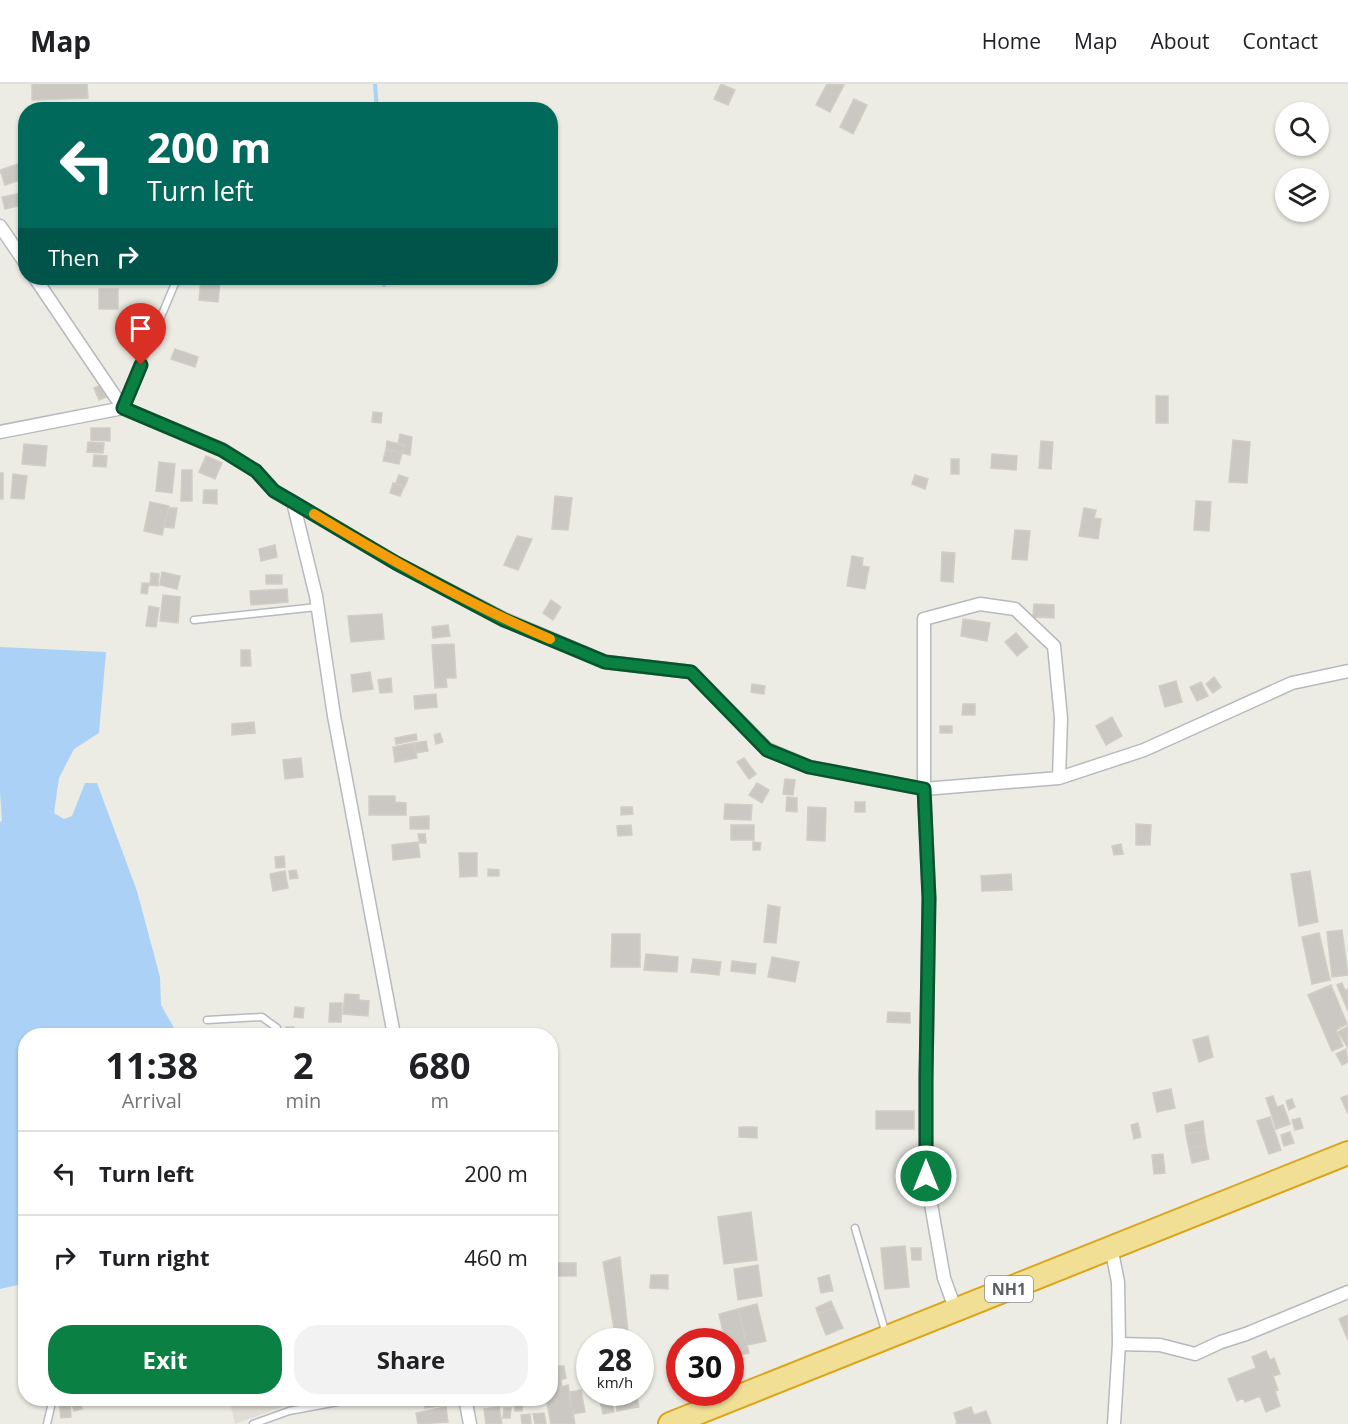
<!DOCTYPE html>
<style>
:root{--surface:#fff;--page:#f2f2f2;--text:#202124;--muted:#757577;--line:#e0e0e0;--accent:#0b8043}
body{margin:0;font-family:"Open Sans",sans-serif;background:var(--page);color:var(--text);height:100vh;display:flex;flex-direction:column;font-size:22px;white-space:nowrap}
*{box-sizing:border-box;margin:0}
p{font-size:20px;color:var(--muted)}
.icon{flex:none;width:33px;height:33px;fill:none;stroke:currentColor;stroke-width:2;stroke-linecap:round;stroke-linejoin:round}
.map{position:relative;flex:1;overflow:hidden}
.details{position:absolute;left:18px;top:944px;width:540px;height:378px;display:flex;flex-direction:column;background:var(--surface);border-radius:24px;box-shadow:0 2px 4px #0004}
.details>*{flex:none}
.hud{position:absolute;left:18px;top:18px;width:540px;height:183px;border-radius:24px;box-shadow:0 2px 4px #0004;background:#00695c;color:#fff;overflow:hidden}
.buttons{position:absolute;left:1275px;top:18px;display:grid;gap:12px}
.buttons a{display:grid;place-items:center;width:54px;height:54px;border-radius:50%;background:var(--surface);box-shadow:0 2px 4px #0004;font-size:30px}
.speed{position:absolute;left:576px;top:1244px;display:flex;gap:12px;font-size:30px;font-weight:700;text-align:center}
.speed>*{display:grid;place-content:center;width:78px;height:78px;border-radius:50%;background:var(--surface);box-shadow:0 2px 4px #0004;line-height:1}
.speed small{font-size:15px;font-weight:400}
.speed .limit{border:9px solid #d22;background:#fff;color:#111}
.pin{position:absolute;display:grid;place-items:center;width:51px;height:51px;color:#fff;margin:-62px -26px;border-radius:50% 50% 50% 0;rotate:-45deg;box-shadow:0 0 6px #0007}
.pin .icon{rotate:45deg}
.me{position:absolute;width:66px;margin:-33px;rotate:0deg;stroke-linejoin:round;filter:drop-shadow(0 0 4px #0008)}
.turn{display:flex;align-items:center;gap:21px;height:126px;padding:0 30px;font-size:27px}
.turn .icon{width:78px;height:78px;stroke-width:2.5}
.turn b{display:block;font-size:42px;line-height:51px}
.then{display:flex;align-items:center;height:57px;padding:0 30px;background:#0003;gap:12px;font-size:22px}
.eta{display:flex;justify-content:space-evenly;align-items:center;height:102px;text-align:center}
.eta b{font-size:36px;font-weight:700;line-height:42px}
.primary-button{display:flex;gap:12px;margin-top:auto;padding:12px 30px}
.primary-button a{flex:1;height:69px;border-radius:24px;background:var(--accent);color:#fff;font-size:24px;font-weight:700;line-height:69px;text-align:center}
.primary-button a+a{background:var(--page);color:var(--text)}
ul{padding:0;list-style:none}
li{display:flex;align-items:center;gap:18px;height:84px;padding:0 30px;border-top:2px solid var(--line)}
li div{flex:1}
li b{display:block;font-size:22px}
li em{font-style:normal}
header{display:flex;align-items:center;gap:36px;box-sizing:border-box;height:84px;padding:0 30px;background:var(--surface);border-bottom:2px solid var(--line)}
header strong{font-size:28px}
nav{display:flex;gap:33px;margin-inline-start:auto;font-size:21px}
.map>svg:first-child{display:block}
</style>
<header>
<strong>Map</strong>
<nav><a>Home</a><a>Map</a><a>About</a><a>Contact</a></nav>
</header>
<div class="map">
<svg width="1348" height="1340" viewBox="0 0 1348 1340">
<rect width="100%" height="100%" fill="#edece4"/>
<!-- education -->
<path fill="#e0ddd6" d="M229 1314H305L235 1340Z"/>
<!-- water -->
<path fill="#abd2f6" d="M0 563 106 568 99 649 74 665 59 694 54 729 64 735 72 732 85 699H97L137 807 160 893 161 921 174 944 183 951H26L25 1202 22 1200 0 1205V738L2 737 0 708Z"/>
<g fill="none" stroke-linecap="round" stroke-linejoin="round">
<!-- stream -->
<path stroke="#abd2f6" stroke-width="4" d="M375 0 377 26
M384 201V194"/>
</g>
<!-- building -->
<path fill="#cbc8c3" stroke="#d1cdc3" stroke-width="1.5" d="M32 0H87L88 14 32 16Z
M721 0 735 6 728 21 714 15Z
M827 0 844 1 830 28 816 21Z
M854 15 867 21 853 50 840 43Z
M18 80 23 95 5 101 0 86Z
M26 108V120L5 125 2 113Z
M201 195 220 197 218 218 199 216Z
M99 205H118V225H99Z
M175 265 198 273 195 283 171 275Z
M101 301 106 313 99 316 94 304Z
M1156 312H1168V339H1156Z
M373 328 382 329 381 339 372 338Z
M91 344H110V357L91 356Z
M400 350 412 353 410 371 402 369 404 361 398 360Z
M1233 356 1250 358 1247 399 1229 398Z
M387 357 404 361 402 369 386 365Z
M1041 357 1053 358 1051 385 1039 384Z
M88 358 104 359 103 369 87 368Z
M24 360 47 362 45 382 22 380Z
M386 365 402 369 399 380 383 377Z
M992 370 1017 372 1016 386 991 384Z
M94 371 107 372 106 383 93 382Z
M206 372 222 379 215 395 199 388Z
M951 375H959V390H951Z
M159 378 175 380 172 409 156 407Z
M182 386H192V417H181Z
M0 389H3V415H0Z
M13 390 27 392 24 415 11 414Z
M399 391 408 394 405 402 396 399Z
M915 391 928 395 925 405 912 400Z
M393 399 404 403 400 412 390 409Z
M204 406H217V420L203 419Z
M555 412 572 414 568 446 552 445Z
M1196 417 1211 418 1209 447 1194 446Z
M150 418 169 422 162 451 144 447Z
M168 424H177L174 444 164 443Z
M1084 424 1096 426 1094 434 1101 435 1098 455 1079 452Z
M1015 446 1030 447 1027 476 1012 475Z
M517 452 532 455 518 486 504 481Z
M275 461 277 473 261 477 259 465Z
M942 468 955 469 953 498 941 497Z
M852 472 863 474 862 482 869 483 865 505 847 502Z
M162 488 180 492 177 505 160 501Z
M151 489 159 490 158 502 150 501Z
M266 491H282V500H266Z
M142 499H149L147 510 141 509Z
M287 505 288 518 251 521 250 507Z
M163 511 180 513 178 539 160 537Z
M551 516 561 523 553 536 543 529Z
M1034 520 1054 521V534L1033 533Z
M149 522 159 524 156 543 146 542Z
M382 530 384 555 351 558 348 532Z
M963 535 990 539 987 557 961 552Z
M448 541 450 552 433 554 432 543Z
M1016 549 1028 563 1017 572 1005 558Z
M454 560 456 594H446L447 603 435 604 432 561Z
M241 566H250L251 582H241Z
M370 588 373 605 353 608 351 591Z
M1214 593 1221 603 1213 609 1206 600Z
M391 594 392 608 380 609 378 596Z
M1176 597 1182 618 1165 623 1159 602Z
M1201 598 1208 612 1197 617 1190 603Z
M752 600 765 602 764 610 751 608Z
M436 610 437 623 415 625 414 612Z
M963 620H975V631H962Z
M1112 633 1122 652 1106 661 1096 642Z
M254 638 255 649 232 651V640Z
M940 642H952V649H940Z
M440 649 443 658 436 660 434 651Z
M416 650 417 656 396 660 395 654Z
M426 657 428 667 416 669 414 659Z
M414 659 417 674 395 678 393 663Z
M301 674 303 693 285 695 283 676Z
M744 674 756 690 749 695 737 678Z
M785 695 795 696 793 711 783 710Z
M757 699 769 706 762 719 749 711Z
M369 712H395V718L406 719V731H369Z
M787 713 797 714V728L786 727Z
M855 718H865V728H855Z
M725 720 752 721 751 736 724 735Z
M621 723H632L633 730 621 731Z
M808 723 826 724 825 757 807 756Z
M429 732V745H410V733Z
M1136 740 1151 741 1150 761H1136Z
M631 741 632 751 618 752 617 742Z
M731 741H754V756H731Z
M418 750H425L426 759H420Z
M418 758 420 773 393 776 392 761Z
M753 758 761 759 760 766H753Z
M1121 760 1123 770 1114 771 1112 762Z
M459 769H477V792L460 793Z
M284 772 285 783 276 784 275 773Z
M488 785 499 786V792H488Z
M296 786 298 794 290 795 289 787Z
M285 787 288 804 273 807 270 790Z
M1310 787 1318 838 1299 842 1291 790Z
M1011 790 1012 806 982 807 981 792Z
M768 821 780 823 776 859 764 858Z
M1342 846 1348 891 1332 893 1327 848Z
M1319 849 1330 896 1312 900 1302 853Z
M612 850H640V883H611Z
M646 870 678 873 677 888 644 886Z
M772 873 799 878 795 898 768 893Z
M693 875 721 878 719 891 691 888Z
M732 877 756 880 755 890 731 887Z
M1342 899 1345 906 1348 905V927L1337 901Z
M1331 901 1347 940 1336 946 1343 962 1332 967 1308 911Z
M345 910 359 911V916L369 917 368 932 343 930Z
M330 919H342L341 938H329Z
M295 923 304 924 303 934 294 933Z
M888 928 910 929V939L887 938Z
M1348 942V964L1338 948Z
M286 943H294V951H285Z
M362 948 375 949V951H362Z
M1208 952 1213 973 1199 978 1193 956Z
M1346 965 1348 978 1342 981 1336 970Z
M1171 1005 1175 1024 1157 1028 1153 1009Z
M1348 1011V1030L1341 1014Z
M1273 1012 1277 1023 1283 1021 1290 1040 1276 1045 1266 1014Z
M1292 1015 1295 1023 1289 1026 1286 1017Z
M876 1027H914V1045H876Z
M1270 1033 1281 1066 1269 1070 1257 1037Z
M1300 1034 1303 1044 1295 1046 1292 1036Z
M1203 1037 1204 1047 1186 1050 1185 1041Z
M1138 1039 1141 1053 1134 1055 1131 1041Z
M739 1043H757V1054L739 1053Z
M1204 1047 1206 1061 1189 1065 1186 1050Z
M1290 1048 1294 1059 1284 1062 1281 1051Z
M1206 1061 1209 1075 1192 1079 1189 1065Z
M1163 1070 1165 1089 1154 1090 1152 1071Z
M751 1128 757 1176 724 1180 718 1133Z
M905 1162 909 1203 885 1205 881 1164Z
M911 1164H921V1176H912Z
M620 1173 629 1257H616L603 1178Z
M557 1179H576V1192H557Z
M758 1181 762 1212 738 1216 734 1185Z
M651 1191H668V1205L650 1204Z
M829 1191 833 1207 821 1209 818 1194Z
M831 1217 834 1224 818 1230 816 1224Z
M550 1219H556V1230L550 1231Z
M757 1220 766 1257 747 1261 738 1225Z
M834 1224 843 1244 826 1251 818 1230Z
M738 1225 749 1269 730 1274V1257H725L719 1230Z
M1348 1231V1256L1339 1235Z
M711 1247 715 1257H695L694 1254Z
M1266 1267 1270 1276 1274 1274 1280 1290 1273 1292 1278 1306 1275 1307 1280 1322 1266 1328 1260 1312 1245 1318 1243 1314 1237 1317 1228 1295 1256 1284 1252 1273Z
M550 1282H564L566 1294 561 1296 562 1303 550 1306Z
M586 1285H590V1305L589 1306Z
M568 1301 575 1340H551L546 1314H550V1306Z
M581 1306 585 1328 573 1330 569 1308Z
M598 1308H610L614 1328 603 1330Z
M614 1308H636L639 1323 617 1327Z
M70 1314H80L82 1325 74 1327Z
M423 1314H444L445 1321 425 1324Z
M484 1314H512V1316L484 1319Z
M515 1317H523L522 1327H515Z
M59 1318H70L71 1333 61 1334Z
M446 1323 448 1338 418 1340 416 1329Z
M499 1323 502 1340H486L484 1325Z
M971 1323 974 1331 986 1327 991 1340H956L957 1339 954 1329Z
M504 1324H511L510 1334H503Z
M544 1329 546 1340H535L533 1330Z
M530 1330 531 1340H522L521 1331Z"/>
<g fill="none" stroke-linecap="round" stroke-linejoin="round">
<defs>
<path id="lane" d="M123 323 176 197
M194 536 317 523
M207 936 262 933 277 944 278 951
M855 1144 886 1250
M47 1340 53 1314
M253 1340 289 1327 359 1314"/>
<path id="street" d="M0 142 26 180
M35 194 123 324 223 366 256 387 274 407 293 418 316 512 334 632 394 951
M0 348 123 324
M293 418 396 479 504 535 605 578 691 588 767 665 809 683 924 705 1059 694 1144 666 1292 599 1348 587
M1111 1163 1118 1198 1119 1260 1114 1340
M956 1227 944 1194 926 1092V993L929 814 924 705V535L980 520 1015 525 1054 562 1061 634 1059 694
M1119 1260 1160 1261 1195 1270 1221 1258 1246 1250 1348 1208
M465 1314 470 1340"/>
<path id="highway" d="M670 1340 1348 1069"/>
</defs>
<!-- lane casing -->
<use href="#lane" stroke="#b6b9bd" stroke-width="9"/>
<!-- street casing -->
<use href="#street" stroke="#b6b9bd" stroke-width="15"/>
<!-- highway casing -->
<use href="#highway" stroke="#daa617" stroke-width="26"/>
<!-- lane -->
<use href="#lane" stroke="#fff" stroke-width="6"/>
<!-- street -->
<use href="#street" stroke="#fff" stroke-width="12"/>
<!-- highway -->
<use href="#highway" stroke="#f2df96" stroke-width="22"/>
</g>
<g fill="none" stroke-linecap="round" stroke-linejoin="round">
<defs>
<path id="route" d="M141 281 123 324 222 366 256 387 274 407 293 418 396 479 504 536 605 578 691 588 767 666 809 683 924 705 929 814 926 993V1092"/>
</defs>
<!-- route casing -->
<use href="#route" stroke="#07532c" stroke-width="15"/>
<!-- route -->
<use href="#route" stroke="#0b8043" stroke-width="10"/>
<!-- slow -->
<path stroke="#f59e0b" stroke-width="10" d="M314 430C390 476 468 520 550 555"/>
</g>
<g text-anchor="middle" dominant-baseline="central" stroke-width="6" stroke-linejoin="round" paint-order="stroke">
<!-- shield labels -->
<rect fill="#fff" stroke="#8d8f92" stroke-width="1.5" x="985" y="1192" width="48" height="26" rx="4.5"/>
<g font-size="16" font-weight="bold" fill="#5c5f63">
<text x="1009" y="1205">NH1</text>
</g>
</g>
</svg>
<div class="buttons">
<a><svg class="icon" aria-label="search" viewBox="0 0 24 24"><circle cx="10" cy="10" r="6"/><path d="M15 15l6 6"/></svg></a>
<a><svg class="icon" aria-label="layers" viewBox="0 0 24 24"><path d="M12 4l9 5-9 5-9-5zM3 14l9 5 9-5"/></svg></a>
</div>
<div class="speed"><div>28<small>km/h</small></div><div class="limit">30</div></div>
<div class="pin" style="left:141px;top:281px;background:#d93025"><svg class="icon" aria-label="arrive" viewBox="0 0 24 24"><path d="M6 21V4h12l-3 4 3 4H6"/></svg></div>
<svg class="me" style="left:926px;top:1092px" viewBox="-20 -20 40 40"><circle r="17" fill="#0b8043" stroke="#fff" stroke-width="3"/><path d="M0-11L8 9 0 5-8 9z" fill="#fff"/></svg>
<div class="hud">
<div class="turn"><svg class="icon" aria-label="left" viewBox="0 0 24 24"><path d="M17 20v-9H6M10 6l-5 5 5 5"/></svg><div><b>200 m</b>Turn left</div></div>
<div class="then">Then<svg class="icon" aria-label="right" viewBox="0 0 24 24"><path d="M7 20v-9h11M14 6l5 5-5 5"/></svg></div>
</div>
<section class="details">
<div class="eta">
<div><b>11:38</b><p>Arrival</p></div>
<div><b>2</b><p>min</p></div>
<div><b>680</b><p>m</p></div>
</div>
<ul>
<li><svg class="icon" aria-label="left" viewBox="0 0 24 24"><path d="M17 20v-9H6M10 6l-5 5 5 5"/></svg><div><b>Turn left</b></div><em>200 m</em></li>
<li><svg class="icon" aria-label="right" viewBox="0 0 24 24"><path d="M7 20v-9h11M14 6l5 5-5 5"/></svg><div><b>Turn right</b></div><em>460 m</em></li>
</ul>
<div class="primary-button"><a>Exit</a><a>Share</a></div>
</section>
</div>
